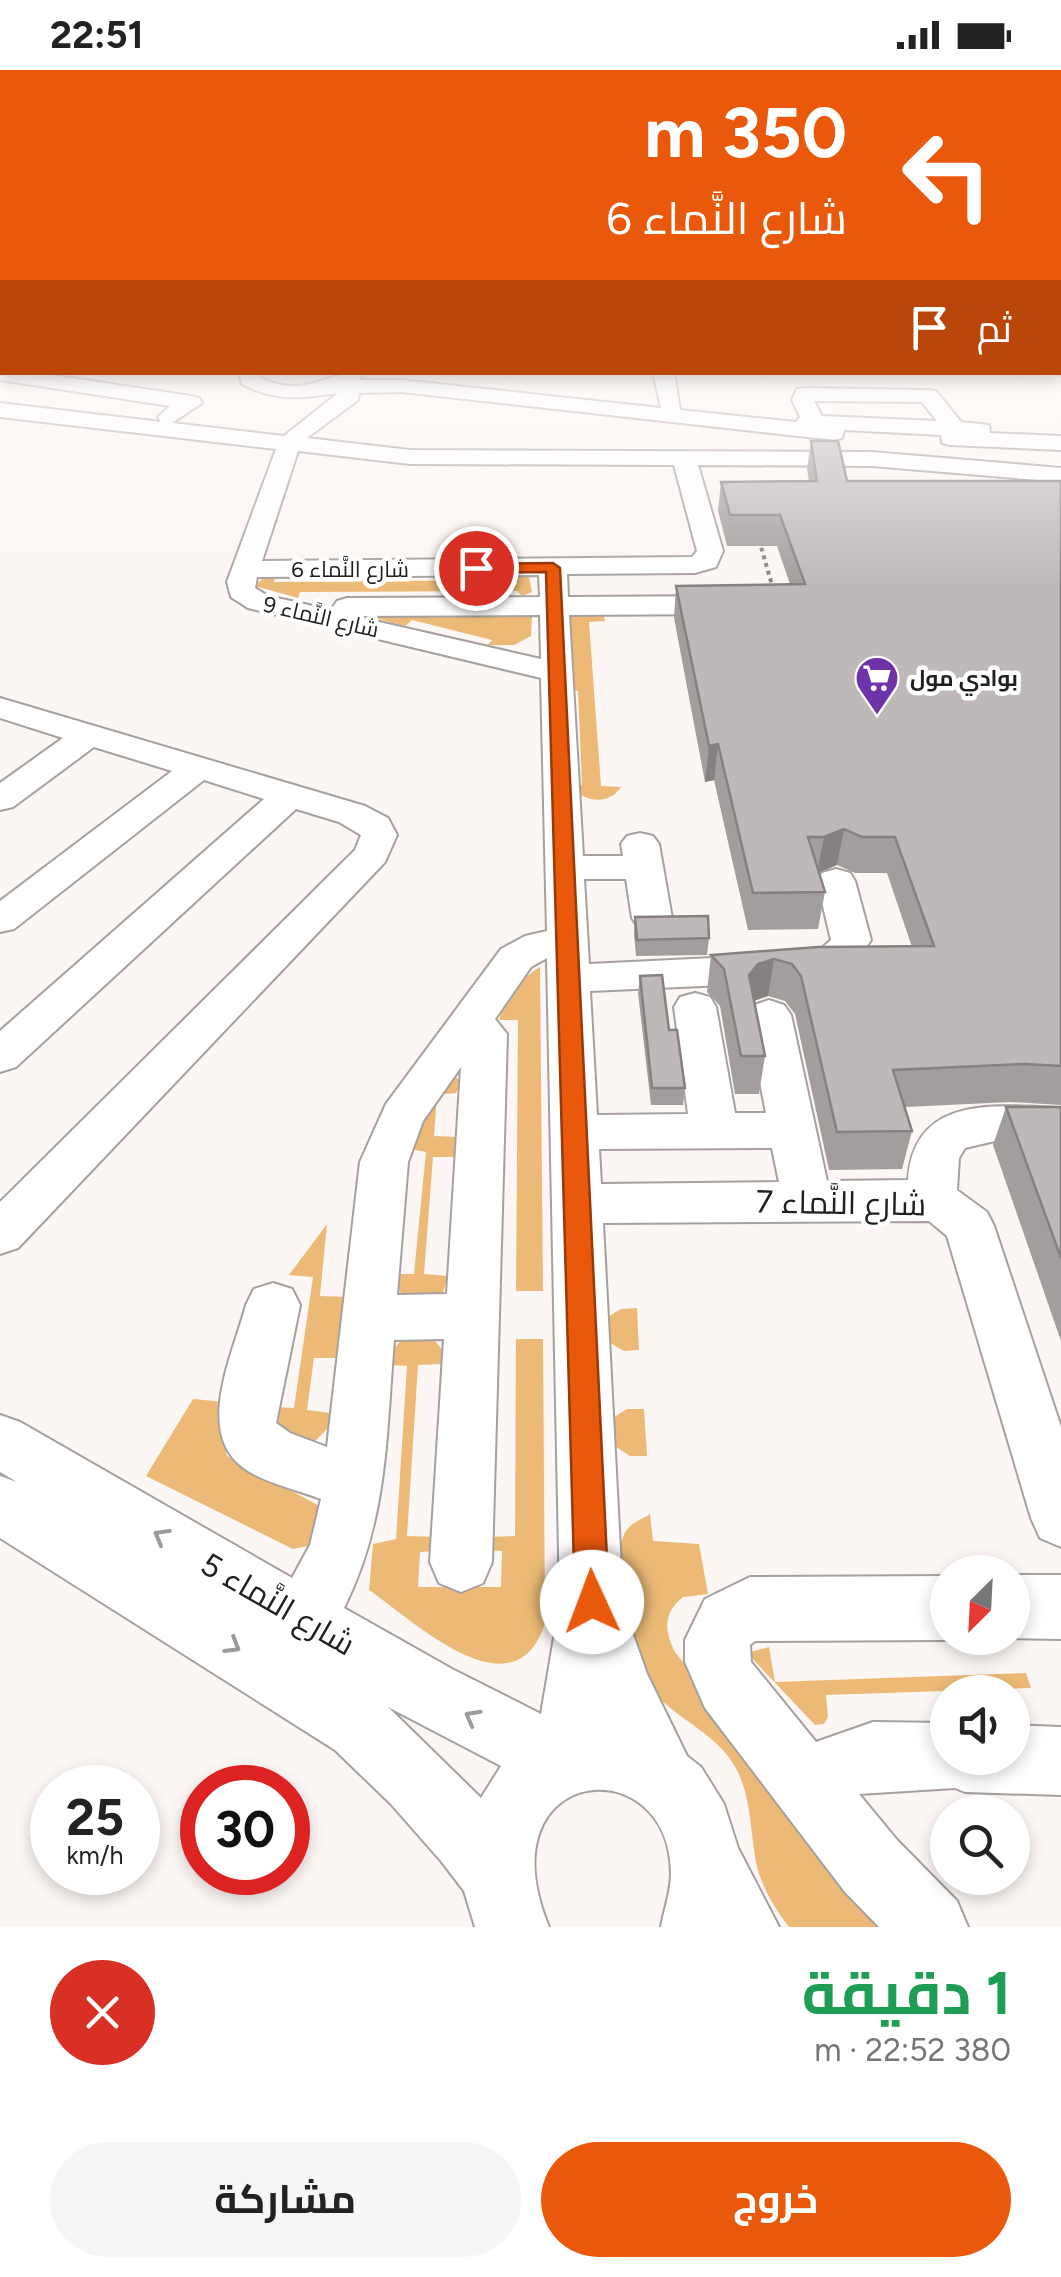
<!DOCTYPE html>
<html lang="ar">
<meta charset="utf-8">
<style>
:root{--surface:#fff;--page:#f6f6f6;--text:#222;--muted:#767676;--accent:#ea580c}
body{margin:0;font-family:Figtree,Cairo,sans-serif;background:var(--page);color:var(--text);direction:rtl;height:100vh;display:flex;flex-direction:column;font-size:38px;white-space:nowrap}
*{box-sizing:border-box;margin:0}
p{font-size:32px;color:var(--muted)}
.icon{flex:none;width:55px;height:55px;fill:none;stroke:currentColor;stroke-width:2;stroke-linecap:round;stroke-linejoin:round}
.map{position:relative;height:1857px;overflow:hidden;direction:ltr}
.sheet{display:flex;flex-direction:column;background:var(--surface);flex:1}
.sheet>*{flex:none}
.hud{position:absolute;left:0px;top:0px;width:1062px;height:305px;box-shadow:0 5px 15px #0003;direction:rtl;background:#ea580c;color:#fff;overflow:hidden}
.needle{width:65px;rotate:204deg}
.buttons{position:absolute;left:930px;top:1485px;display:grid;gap:20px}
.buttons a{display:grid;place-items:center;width:100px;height:100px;border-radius:50%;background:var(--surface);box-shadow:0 5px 15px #0003;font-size:50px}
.speed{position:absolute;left:30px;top:1695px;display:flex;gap:20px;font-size:50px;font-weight:700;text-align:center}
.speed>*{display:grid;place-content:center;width:130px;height:130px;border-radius:50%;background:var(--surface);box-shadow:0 5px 15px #0003;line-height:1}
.speed small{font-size:25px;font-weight:400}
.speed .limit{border:15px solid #d22;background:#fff;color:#111}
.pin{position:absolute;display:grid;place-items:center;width:85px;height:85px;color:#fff;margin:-42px;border:5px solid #fff;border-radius:50%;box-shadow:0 2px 10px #0007}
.me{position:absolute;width:110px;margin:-55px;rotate:358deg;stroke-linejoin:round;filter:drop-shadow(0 0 8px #0008)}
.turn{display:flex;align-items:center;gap:35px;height:210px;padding:0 50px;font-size:45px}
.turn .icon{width:130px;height:130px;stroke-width:2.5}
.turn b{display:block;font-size:70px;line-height:85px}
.then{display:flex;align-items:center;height:95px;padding:0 50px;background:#0003;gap:20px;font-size:38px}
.round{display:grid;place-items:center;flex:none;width:105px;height:105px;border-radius:52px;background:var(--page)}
.headline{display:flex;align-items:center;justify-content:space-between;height:170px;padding:0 50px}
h1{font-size:60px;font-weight:700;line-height:75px;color:#1e9e55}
.action{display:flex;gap:20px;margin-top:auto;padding:20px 50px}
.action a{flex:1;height:115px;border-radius:60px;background:var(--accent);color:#fff;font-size:40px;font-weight:700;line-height:115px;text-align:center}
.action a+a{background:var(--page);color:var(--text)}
.status{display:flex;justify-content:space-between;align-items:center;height:70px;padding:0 50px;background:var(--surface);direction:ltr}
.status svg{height:28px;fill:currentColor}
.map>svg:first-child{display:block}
</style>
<div class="status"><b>22:51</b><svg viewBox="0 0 49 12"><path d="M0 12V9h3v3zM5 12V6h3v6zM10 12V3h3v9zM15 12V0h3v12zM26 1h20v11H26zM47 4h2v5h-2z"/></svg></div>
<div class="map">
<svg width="1061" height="1857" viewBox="0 0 1061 1857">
<rect width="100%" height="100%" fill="#fcf6f4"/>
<!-- green -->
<path fill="#ecba76" d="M505 505 529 507 532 522 522 526 517 521 300 522 298 528 255 516 265 506H275L274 512 504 510Z
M520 540 532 545 531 566 514 575H488L492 570 412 550 405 556 356 543 380 544V547H519Z
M603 543 605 551 589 552 601 716 621 717C610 735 583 733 572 716L582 715 578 621 568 618 564 544Z
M540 897 543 1221H516L518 950H499C505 926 519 910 540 897Z
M437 1006 455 1007 462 1012 456 1023 437 1025 434 1066 458 1067V1087H433L424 1204 448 1206 442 1226 406 1230 396 1216 397 1204H414L426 1082 411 1079Z
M327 1154 320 1226 348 1227 341 1288H314L307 1340 330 1343 328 1358 313 1373 273 1355 276 1337 294 1338 313 1207 289 1205Z
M637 1238 639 1280 624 1281 607 1271 606 1248 621 1239Z
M404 1267H432L443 1281V1294L418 1295 407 1466 435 1467 434 1481 420 1482 418 1517H501L502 1481 485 1480V1467L515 1466 516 1269H543L545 1553C515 1648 414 1551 369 1520L373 1474 396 1469 407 1296 391 1295V1282Z
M193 1329 235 1333 222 1364 227 1386 325 1439 313 1475 293 1479 146 1406Z
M627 1339H644L647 1386H630L613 1375 611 1349Z
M650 1444 653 1471 699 1474 708 1524 683 1527C663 1543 664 1561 675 1582L890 1857H789C775 1839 763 1819 757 1797 750 1764 752 1730 737 1700 716 1659 665 1646 644 1609 629 1582 608 1488 626 1461 632 1452 641 1450 650 1444Z
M769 1577 775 1612 1026 1603 1031 1618 826 1625 828 1647 824 1654 815 1655 747 1583Z"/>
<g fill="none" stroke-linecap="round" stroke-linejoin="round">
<defs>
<path id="minor" d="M0 263H2V275H0Z
M1060 293 1061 305 1053 303 1060 302Z
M0 298 2 302H32L191 326 199 328 202 333 172 353 284 366 338 323C303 328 275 332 242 314L239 302H259V307C304 330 324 302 363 302L360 310H402L661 338 653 302H674L680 340 796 352 800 347 792 330 797 319 805 318 928 320 936 321 961 352 989 355 990 363 1061 366V380L950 375 942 373 941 365 844 360 842 368 834 370 402 322 359 323 358 330 307 368 410 380 872 382 1061 398V412L872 396 698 395 723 481 716 497 695 503 567 504 568 527 731 526 741 529 745 535 741 541 731 544 569 545 583 786H623L621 774 627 766 640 763 653 766 659 774 672 848 666 857 652 860 638 857 632 848 626 809H584L589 894 816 883 831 870 817 811 822 803 836 799 850 803 855 811 871 870 852 898 816 911 590 921 597 1045 688 1044 674 937 680 927 695 923 710 927 716 937 735 1043H766L747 945 754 935 769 930 784 935 791 945 827 1111 908 1110C914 1023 997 1036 1061 1038V1072L995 1071 965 1078 959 1088 957 1120 987 1142 994 1156 1061 1357V1477L1040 1468 1031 1448 947 1166 929 1151 603 1153 623 1536 647 1604 687 1686 701 1697 724 1734 738 1778 779 1857H661C664 1840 671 1821 671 1804 670 1675 482 1695 549 1857H475L464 1821 441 1791 391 1734 335 1680 0 1468V1406L17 1412 0 1402V1345L20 1352 292 1508 310 1475 321 1429C298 1420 269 1414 248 1401 192 1366 233 1285 246 1235L254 1219 273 1213 292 1219 300 1235 276 1353 290 1363 327 1377 360 1092 386 1034 501 879 525 866 547 861 541 608 248 538 231 527 227 512 276 379 0 347V333L161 352 158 347 170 336 0 310ZM814 331 922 332 937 351 822 346ZM298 381 410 394 674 395 697 481 692 487 262 491ZM539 505 540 527 347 528 337 531 333 537 336 541 268 526 255 518 257 507ZM540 545 541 589 353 546ZM547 888 560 1532 541 1644 452 1599 344 1538C388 1449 386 1367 394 1270L444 1269 430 1492 439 1513 461 1522 483 1513 492 1492 507 964 495 949 531 897ZM461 997 447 1224 397 1225 408 1092 423 1051ZM772 1078 779 1112 601 1114 599 1079ZM388 1637 501 1696 481 1728Z
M0 628 365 736 388 748 397 765 385 792 18 1178 0 1184V1132L355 780 361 765 339 752 296 739 16 997 0 1002V961L264 729 204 710 14 859 0 862V831L172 701 94 677 13 737 0 740V713L63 668 0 648Z
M1012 1505H1061V1569L1009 1568H1012Z
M948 1506V1568H954L948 1570 755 1571 750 1575 751 1592 816 1672 873 1652 948 1653V1688H1012V1655L1061 1657V1725L965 1722 955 1718 859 1724 897 1770 957 1831 968 1857H879L845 1822 705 1638 685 1592V1570L705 1529 750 1507Z"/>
</defs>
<!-- minor casing -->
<use href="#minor" stroke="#a6a09f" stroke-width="4"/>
<!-- path -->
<path stroke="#878382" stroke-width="4" stroke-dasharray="4 4" stroke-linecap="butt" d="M759 470 772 515"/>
<!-- minor -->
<use href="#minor" fill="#fff" fill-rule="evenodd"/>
</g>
<!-- wall -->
<path fill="#a39e9e" d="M811 371 847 411H1061V1035L1011 1032 905 1037 912 1061 902 1099 829 1100 795 944 785 931 768 926 754 931 765 986 759 1024H735L720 936 707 922 711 885 912 877 887 803H855L837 795 819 803 825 822 818 859 748 860 714 710 705 712 674 548 676 516 790 514 777 476H727L718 441 721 412 809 411 807 399Z
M635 847 709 868 707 885 636 886 634 864Z
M640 906 685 1018 683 1035H651L638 923Z
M1006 1037H1061V1271L993 1075Z"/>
<!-- shaded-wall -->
<path fill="#858181" d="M718 674 714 710 705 712 709 676Z
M844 759 837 795 817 803 824 767Z
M774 889 768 926 753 931 749 905 758 894Z"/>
<!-- building -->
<path fill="#beb8b8" stroke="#858181" stroke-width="2.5" d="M811 371H838L847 411H1061V996L1024 994 893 1000 912 1061 837 1062 801 906 792 894 774 889 758 894 749 905 765 986H741L724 899 711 885 818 877 934 876 895 767H862L844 759 824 767H808L825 822 753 823 718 674 709 676 676 516 805 514 780 445H730L721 412 817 411Z
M708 846 709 868 637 870 635 847Z
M662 905 669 960H677L685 1018H652L640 906Z
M1006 1037H1061V1188Z"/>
<!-- one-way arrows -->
<defs><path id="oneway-chevron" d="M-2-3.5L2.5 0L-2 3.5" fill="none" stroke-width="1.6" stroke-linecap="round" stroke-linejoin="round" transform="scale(2.5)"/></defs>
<g stroke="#9c9b9a">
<use href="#oneway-chevron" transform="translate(161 1466) rotate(-150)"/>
<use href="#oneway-chevron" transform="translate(233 1576) rotate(31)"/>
<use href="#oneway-chevron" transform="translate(472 1647) rotate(-151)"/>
</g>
<!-- sky -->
<linearGradient id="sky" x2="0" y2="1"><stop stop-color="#b0b9df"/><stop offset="0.5" stop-color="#fefbfa"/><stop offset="1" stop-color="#fefbfa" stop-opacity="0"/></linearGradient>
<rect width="1061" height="518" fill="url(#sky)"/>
<!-- route -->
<path fill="#ea580c" stroke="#983908" stroke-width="2.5" d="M553 493 560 498 609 1532 604 1544 592 1549 580 1544 575 1532 546 502 476 503 469 498 476 494Z"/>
<!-- icons -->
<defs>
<symbol id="supermarket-pin" viewBox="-11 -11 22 30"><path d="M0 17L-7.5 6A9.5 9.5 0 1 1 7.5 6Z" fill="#6f33a8" stroke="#fff"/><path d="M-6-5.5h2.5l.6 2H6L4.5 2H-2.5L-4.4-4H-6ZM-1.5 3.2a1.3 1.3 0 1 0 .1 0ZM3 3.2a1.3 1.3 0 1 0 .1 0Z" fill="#fff"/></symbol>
</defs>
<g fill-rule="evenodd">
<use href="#supermarket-pin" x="852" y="583" width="50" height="68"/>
</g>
<g text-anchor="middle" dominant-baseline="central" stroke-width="9" stroke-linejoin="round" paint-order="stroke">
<!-- far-street labels -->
<g font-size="22" fill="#22201f" stroke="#fff">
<text x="350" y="499">شارع النَّماء 6</text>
<text transform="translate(321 547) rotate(13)">شارع النَّماء 9</text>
</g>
<!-- far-poi labels -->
<g font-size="22" font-weight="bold" fill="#22201f" stroke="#fff" text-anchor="start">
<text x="910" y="608">بوادي مول</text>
</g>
<!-- near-street labels -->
<g font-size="32" fill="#22201f" stroke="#fff">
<text transform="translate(841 1133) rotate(1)">شارع النَّماء 7</text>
<text transform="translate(278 1534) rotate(30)">شارع النَّماء 5</text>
</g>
</g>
</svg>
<div class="buttons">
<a><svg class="needle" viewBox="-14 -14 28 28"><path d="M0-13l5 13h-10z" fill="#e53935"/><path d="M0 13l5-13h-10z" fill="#767676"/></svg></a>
<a><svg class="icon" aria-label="sound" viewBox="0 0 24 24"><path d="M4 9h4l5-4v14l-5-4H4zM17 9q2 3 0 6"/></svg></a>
<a><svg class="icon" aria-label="search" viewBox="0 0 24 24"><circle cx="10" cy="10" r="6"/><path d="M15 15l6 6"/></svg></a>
</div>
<div class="speed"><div>25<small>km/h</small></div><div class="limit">30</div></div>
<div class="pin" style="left:476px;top:498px;background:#d93025"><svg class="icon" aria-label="arrive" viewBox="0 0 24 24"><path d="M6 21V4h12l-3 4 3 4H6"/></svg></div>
<svg class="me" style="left:592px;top:1532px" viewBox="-20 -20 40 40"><circle r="19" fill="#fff"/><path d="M0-13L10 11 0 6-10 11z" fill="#ea580c"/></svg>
<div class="hud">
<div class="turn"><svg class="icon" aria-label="left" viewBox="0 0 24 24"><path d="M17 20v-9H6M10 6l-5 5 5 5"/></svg><div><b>350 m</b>شارع النَّماء 6</div></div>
<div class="then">ثم<svg class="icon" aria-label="arrive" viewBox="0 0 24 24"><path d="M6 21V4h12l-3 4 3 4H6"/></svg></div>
</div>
</div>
<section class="sheet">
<div class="headline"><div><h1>1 دقيقة</h1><p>380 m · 22:52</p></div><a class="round" style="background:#d93025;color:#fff"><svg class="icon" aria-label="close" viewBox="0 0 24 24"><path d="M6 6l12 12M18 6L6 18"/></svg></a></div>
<div class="action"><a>خروج</a><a>مشاركة</a></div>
</section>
